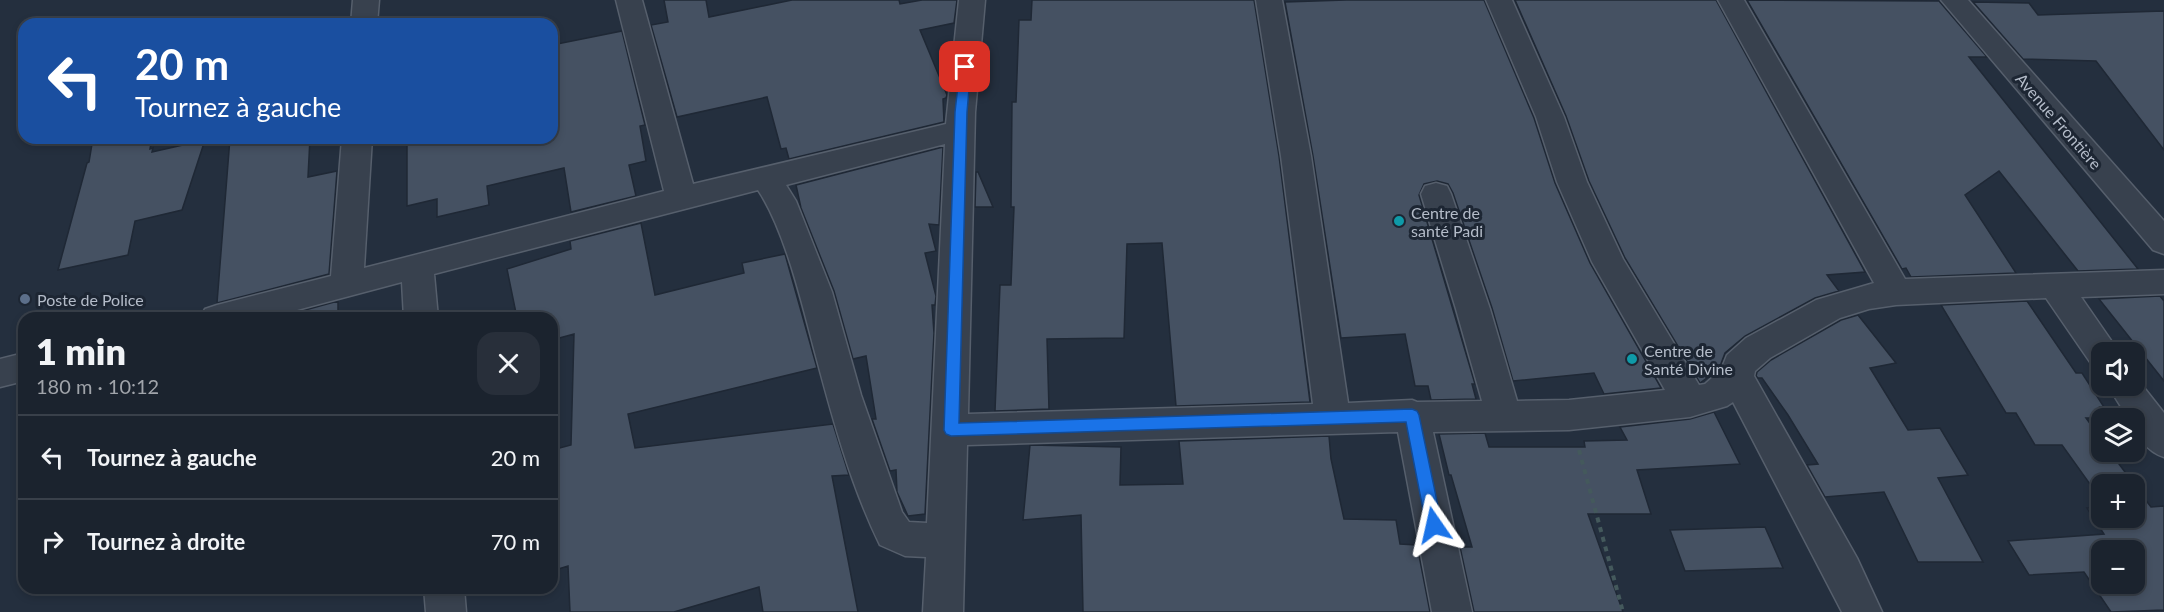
<!DOCTYPE html>
<html lang="fr">
<meta charset="utf-8">
<style>
:root{--surface:#1b232e;--page:#282f3a;--text:#f1f3f6;--muted:#a0a4aa;--line:#39404a}
body{margin:0;font-family:Lato,sans-serif;background:var(--page);color:var(--text);height:100vh;display:flex;flex-direction:column;font-size:22px;white-space:nowrap}
*{box-sizing:border-box;margin:0}
p{font-size:20px;color:var(--muted)}
.icon{flex:none;width:33px;height:33px;fill:none;stroke:currentColor;stroke-width:2;stroke-linecap:round;stroke-linejoin:round}
.map{position:relative;flex:1;overflow:hidden}
.panel{position:absolute;left:18px;top:312px;width:540px;height:282px;display:flex;flex-direction:column;background:var(--surface);border-radius:18px;box-shadow:0 3px 9px #0003,0 0 0 2px var(--line)}
.panel>*{flex:none}
.guide{position:absolute;left:18px;top:18px;width:540px;height:126px;border-radius:18px;box-shadow:0 3px 9px #0003,0 0 0 2px var(--line);background:#1a4fa0;color:#fff;overflow:hidden}
.fabs{position:absolute;left:2091px;top:342px;display:grid;gap:12px}
.fabs a{display:grid;place-items:center;width:54px;height:54px;border-radius:12px;background:var(--surface);box-shadow:0 3px 9px #0003,0 0 0 2px var(--line);font-size:30px}
.pin{position:absolute;display:grid;place-items:center;width:51px;height:51px;color:#fff;margin:-26px;border-radius:12px;box-shadow:0 3px 9px #0006}
.me{position:absolute;width:66px;margin:-33px;rotate:349deg;stroke-linejoin:round;filter:drop-shadow(0 0 4px #0008)}
.turn{display:flex;align-items:center;gap:21px;height:126px;padding:0 18px;font-size:27px}
.turn .icon{width:78px;height:78px;stroke-width:2.5}
.turn b{display:block;font-size:42px;line-height:51px}
.round{display:grid;place-items:center;flex:none;width:63px;height:63px;border-radius:18px;background:var(--page)}
.summary{display:flex;align-items:center;justify-content:space-between;height:102px;padding:0 18px}
h1{font-size:36px;font-weight:800;line-height:45px}
ul{padding:0;list-style:none}
li{display:flex;align-items:center;gap:18px;height:84px;padding:0 18px;border-top:2px solid var(--line)}
li div{flex:1}
li b{display:block;font-size:22px}
li em{font-style:normal}
.map>svg:first-child{display:block}
</style>
<div class="map">
<svg width="2164" height="612" viewBox="0 0 2164 612">
<rect width="100%" height="100%" fill="#242f3e"/>
<!-- building -->
<path fill="#455162" stroke="#1f2835" stroke-width="1.5" fill-rule="evenodd" d="M664 0H706L709 17 792 0H899L900 4 922 0H957L954 23 920 30 947 95 946 98 943 99 944 122 789 159 786 148 781 149 767 97 677 117 651 25 668 22Z
M1032 0H1254L1279 156 1310 402 1176 406 1162 243 1127 244 1124 338 1047 339 1049 409 995 411 1000 285H1011L1014 207H1011L1012 102H1016L1019 20H1031Z
M1346 0H1484L1534 118 1555 183 1590 263 1661 388 1604 394 1594 373 1513 381 1492 308 1453 193 1448 184 1437 181 1424 184 1419 195 1475 384H1472L1476 399 1431 400 1428 386H1415L1405 334 1341 338 1313 156 1285 2Z
M1515 0H1716L1865 272 1827 275 1839 291 1815 298 1745 336 1725 353 1719 369 1700 383 1625 258 1589 181 1566 116Z
M1747 0 1939 1 1987 57H1969L2138 269 2078 271 1999 171 1965 195 2016 273 1911 277 1906 268 1902 269Z
M1973 2 2029 3 2038 15 2164 11V150L2096 61 2023 59Z
M622 31 645 125 640 126 646 161 629 165 636 196 571 212 564 168 487 186 489 205 437 217V199L407 206V138H552V45Z
M93 138H152L150 149 153 148 152 152 205 140 182 210 135 221 128 255 58 270 87 163 89 162Z
M230 138H310L308 177 337 171 329 274 217 303Z
M943 147 939 225 929 224 936 251 925 253 936 296 935 305H932L934 333 925 514 908 516 897 492 896 470 890 471 872 419H876L866 356 853 359 834 291 801 208 796 185Z
M976 172H978L993 207H975Z
M641 223 655 295 744 273 742 263 785 254 817 368 628 414 635 448 833 424 849 475 832 476 858 612H763L759 587 674 612H570L568 566 552 571V450L571 445 574 334 552 340V318H517L507 269 571 249 570 241Z
M2160 296 2164 301V381L2099 299Z
M338 301V318H276Z
M2027 301 2076 373H2082L2104 407H2100L2108 418H2086L2102 440V452H2110L2134 484H2102V501L2062 445H2035L2016 413H2006L1941 305Z
M1858 315 1896 363 1870 368 1908 430 1940 428 1968 475 1938 478 1983 562H1918L1884 492 1825 497 1807 465 1818 464 1788 415 1762 378H1758L1756 376 1757 372 1771 360 1841 320Z
M1714 412 1740 464 1637 470 1651 514H1588L1623 612H1474L1460 547H1472L1451 475H1449L1439 434 1485 433 1489 447H1585L1584 441 1627 440 1620 427 1690 419Z
M1329 436 1331 459 1344 519 1396 520 1400 544 1417 545 1430 612H1083L1081 515 1023 520 1030 445 1121 447 1120 485 1183 484 1179 441Z
M2134 485 2151 507 2164 506V610L2111 612 2084 572 2029 575 2008 541 2104 534 2087 508H2102V518H2134ZM2102 550H2134V584H2102Z
M1765 527 1783 568 1685 571 1670 530Z"/>
<g fill="none" stroke-linecap="round" stroke-linejoin="round">
<defs>
<path id="minor" d="M353 0H379L377 24H351Z
M616 0H642L693 184 946 124 959 0H985L975 112 968 414 1313 404 1281 156 1256 0H1282L1311 156 1348 403 1412 400 1417 402 1482 401 1456 309 1421 194 1425 186 1436 183 1447 186 1451 194 1490 309 1517 401 1569 400 1665 390 1592 262 1557 182 1536 117 1486 0H1512L1564 117 1587 182 1623 259 1699 385 1705 384 1721 370 1727 355 1746 338 1816 300 1874 283 1718 0H1744L1905 279 2164 270V294L2081 297 2119 352H2102V365L2090 362 2046 298 1896 305 1869 309 1840 318 1770 358 1755 371 1754 376 1857 558 1882 612H1842L1733 402 1727 406 1690 417 1569 430 1433 432 1472 612H1432L1398 432 967 445 963 612H923L926 557 905 556 880 545C849 482 831 412 813 345 801 299 784 229 758 190L434 274 438 318H404L402 282 267 318H200L205 309 217 305 331 276 342 138H372L364 268 664 191ZM945 144 927 523 909 522 902 512 861 395 832 292 796 201 786 185Z
M1941 0H1968L2164 221V254L2153 250Z
M24 353V381L0 387V359Z
M2134 375 2164 413V457C2148 452 2134 436 2134 418H2128L2108 386H2134Z
M424 588H464L466 612H426Z"/>
</defs>
<!-- minor casing -->
<use href="#minor" stroke="#565f6c" stroke-width="3"/>
<!-- path -->
<path stroke="#44595c" stroke-width="4" stroke-dasharray="5 5" stroke-linecap="butt" d="M1579 450 1623 612"/>
<!-- minor -->
<use href="#minor" fill="#38414e" fill-rule="evenodd"/>
</g>
<!-- route -->
<path fill="#1a73e8" stroke="#114b97" stroke-width="1.5" d="M965 63 971 67 967 112 959 423 1412 409 1417 411 1419 415 1442 525 1440 529 1434 532 1428 529 1426 525 1406 422 951 436 946 434 944 430 955 112 960 67Z"/>
<!-- markers -->
<g fill="#0f9aa8" stroke="#1d2633" stroke-width="2">
<circle cx="1399" cy="221" r="6"/>
<circle cx="1632" cy="359" r="6"/>
</g>
<circle fill="#5c6f8a" stroke="#1d2633" stroke-width="2" cx="25" cy="299" r="6"/>
<g text-anchor="middle" dominant-baseline="central" stroke-width="6" stroke-linejoin="round" paint-order="stroke">
<!-- street labels -->
<g font-size="16" fill="#b4bcc9" stroke="#1d2633">
<text transform="translate(2059 121) rotate(49)">Avenue Frontière</text>
</g>
<!-- poi labels -->
<g font-size="16" fill="#b4bcc9" stroke="#1d2633" text-anchor="start">
<text x="1411" y="212">Centre de<tspan x="1411" dy="18">santé Padi</tspan></text>
<text x="37" y="299">Poste de Police</text>
<text x="1644" y="350">Centre de<tspan x="1644" dy="18">Santé Divine</tspan></text>
</g>
</g>
</svg>
<div class="fabs">
<a><svg class="icon" aria-label="sound" viewBox="0 0 24 24"><path d="M4 9h4l5-4v14l-5-4H4zM17 9q2 3 0 6"/></svg></a>
<a><svg class="icon" aria-label="layers" viewBox="0 0 24 24"><path d="M12 4l9 5-9 5-9-5zM3 14l9 5 9-5"/></svg></a>
<a>+</a>
<a>−</a>
</div>
<div class="pin" style="left:965px;top:67px;background:#d93025"><svg class="icon" aria-label="arrive" viewBox="0 0 24 24"><path d="M6 21V4h12l-3 4 3 4H6"/></svg></div>
<svg class="me" style="left:1434px;top:525px" viewBox="-20 -20 40 40"><path d="M0-17L14 15 0 8-14 15z" fill="#1a73e8" stroke="#fff" stroke-width="4"/></svg>
<div class="guide">
<div class="turn"><svg class="icon" aria-label="left" viewBox="0 0 24 24"><path d="M17 20v-9H6M10 6l-5 5 5 5"/></svg><div><b>20 m</b>Tournez à gauche</div></div>
</div>
<section class="panel">
<div class="summary"><div><h1>1 min</h1><p>180 m · 10:12</p></div><a class="round"><svg class="icon" aria-label="close" viewBox="0 0 24 24"><path d="M6 6l12 12M18 6L6 18"/></svg></a></div>
<ul>
<li><svg class="icon" aria-label="left" viewBox="0 0 24 24"><path d="M17 20v-9H6M10 6l-5 5 5 5"/></svg><div><b>Tournez à gauche</b></div><em>20 m</em></li>
<li><svg class="icon" aria-label="right" viewBox="0 0 24 24"><path d="M7 20v-9h11M14 6l5 5-5 5"/></svg><div><b>Tournez à droite</b></div><em>70 m</em></li>
</ul>
</section>
</div>
